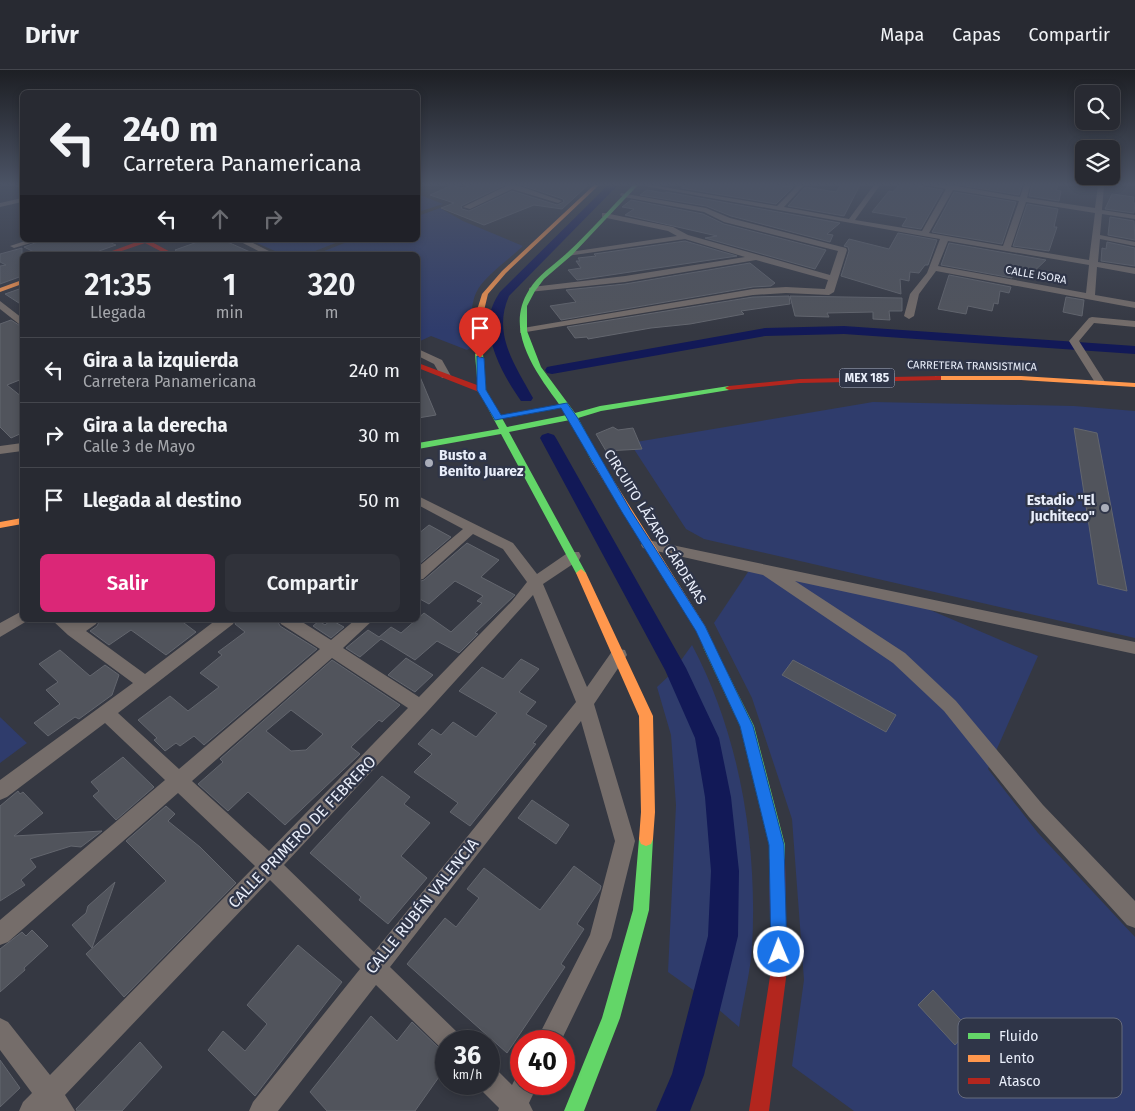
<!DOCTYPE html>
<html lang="es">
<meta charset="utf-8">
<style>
:root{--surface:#282a32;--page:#30323a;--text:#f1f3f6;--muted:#a5a7ac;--line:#44464d;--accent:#db2777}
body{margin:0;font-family:"Fira Sans",sans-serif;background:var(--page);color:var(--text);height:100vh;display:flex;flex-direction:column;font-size:19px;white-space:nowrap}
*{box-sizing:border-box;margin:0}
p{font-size:16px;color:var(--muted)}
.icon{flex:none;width:28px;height:28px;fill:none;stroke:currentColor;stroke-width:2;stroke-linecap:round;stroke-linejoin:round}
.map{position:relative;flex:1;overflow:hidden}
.side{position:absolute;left:20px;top:182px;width:400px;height:370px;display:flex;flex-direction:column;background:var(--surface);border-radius:8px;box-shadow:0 2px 8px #0003,0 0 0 1px var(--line)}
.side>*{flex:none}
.top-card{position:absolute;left:20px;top:20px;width:400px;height:152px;border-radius:8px;box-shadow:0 2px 8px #0003,0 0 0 1px var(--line);background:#282a32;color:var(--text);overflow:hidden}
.tools{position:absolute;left:1075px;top:15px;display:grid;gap:10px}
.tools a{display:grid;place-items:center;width:45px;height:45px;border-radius:8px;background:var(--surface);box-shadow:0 2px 8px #0003,0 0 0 1px var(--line);font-size:25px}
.speed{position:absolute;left:435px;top:960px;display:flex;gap:10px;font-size:25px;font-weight:700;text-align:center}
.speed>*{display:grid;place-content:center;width:65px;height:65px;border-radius:50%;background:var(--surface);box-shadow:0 2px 8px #0003,0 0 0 1px var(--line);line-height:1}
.speed small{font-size:12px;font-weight:400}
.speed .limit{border:8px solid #d22;background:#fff;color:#111}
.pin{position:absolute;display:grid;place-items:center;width:42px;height:42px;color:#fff;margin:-51px -21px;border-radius:50% 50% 50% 0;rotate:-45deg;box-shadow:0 0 5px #0007}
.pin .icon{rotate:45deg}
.me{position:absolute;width:55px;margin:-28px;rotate:359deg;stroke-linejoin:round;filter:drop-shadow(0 0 4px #0008)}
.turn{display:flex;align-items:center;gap:18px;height:105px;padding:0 20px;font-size:22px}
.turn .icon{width:65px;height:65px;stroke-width:2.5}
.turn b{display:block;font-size:35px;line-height:42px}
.lanes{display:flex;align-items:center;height:48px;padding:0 20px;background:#0003;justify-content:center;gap:25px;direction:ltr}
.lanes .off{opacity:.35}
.eta{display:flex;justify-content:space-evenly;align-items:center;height:85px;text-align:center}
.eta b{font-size:30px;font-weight:600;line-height:35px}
.primary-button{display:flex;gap:10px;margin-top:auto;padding:10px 20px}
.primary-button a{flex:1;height:58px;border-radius:8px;background:var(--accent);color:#fff;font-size:20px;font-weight:600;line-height:58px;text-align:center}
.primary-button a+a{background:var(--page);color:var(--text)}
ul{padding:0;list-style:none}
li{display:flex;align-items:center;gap:15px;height:65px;padding:0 20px;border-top:1px solid var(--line)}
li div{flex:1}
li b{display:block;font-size:19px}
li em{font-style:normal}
header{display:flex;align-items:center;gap:30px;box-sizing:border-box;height:70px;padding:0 25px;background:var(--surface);border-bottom:1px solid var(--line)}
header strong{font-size:24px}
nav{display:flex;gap:28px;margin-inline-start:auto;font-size:18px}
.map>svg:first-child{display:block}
</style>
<header>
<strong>Drivr</strong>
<nav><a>Mapa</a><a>Capas</a><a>Compartir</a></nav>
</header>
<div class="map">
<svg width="1135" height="1041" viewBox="0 0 1135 1041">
<rect width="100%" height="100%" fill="#353842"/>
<!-- green -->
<path fill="#2f3c6c" d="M418 124 443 134 418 142Z
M440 138 463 151 523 176C510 189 483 207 476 223 469 239 472 260 472 277L467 280 431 266 418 272V185H314L352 170H418V146Z
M250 170H343L305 185H284Z
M873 332 1074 336 1135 341V568L704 469 686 459 630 373Z
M750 499 888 522 1038 586 988 699 1038 763 1135 867V1041H854L792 996 804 910 792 749 752 628 714 553Z
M692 575C740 665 758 776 752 878 750 904 743 931 739 957L718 939 731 832 725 747 712 662 679 593Z
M672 603 698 667 711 745 715 796V863L703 927 668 902 676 735 671 665 657 617Z
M0 647 27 673 0 693Z"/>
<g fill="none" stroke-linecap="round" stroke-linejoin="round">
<!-- canal -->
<path fill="#121957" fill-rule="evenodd" d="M608 115H618L509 226C492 264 515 295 533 328L531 331H521C506 310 488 278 489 252 489 242 494 231 500 222Z
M844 256 1135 276V284L844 264 765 266 552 304 547 303 545 300 547 297 552 296 765 258Z
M548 363 554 365 556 368 686 598 719 668 731 727 739 801 738 866 704 1005 690 1041H656L672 1004 708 866 711 801 705 727 695 668 665 600 540 368 542 365Z"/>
</g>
<!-- building -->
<path fill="#51545c" stroke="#63666e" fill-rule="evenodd" d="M452 115 461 118 472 115H505L461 136 462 139 469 141 512 121 557 135 564 132 563 129 521 115H588L562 139 534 135 484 155 441 138 454 133 430 125Z
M685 115H776L793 117 776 134 681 118Z
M841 115H860L844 146 788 136 805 117 836 122Z
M899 115H912L943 120 921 159 902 156 907 148 872 142 889 121 893 122Z
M959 115H1022L1019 125Z
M1032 115H1058L1056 120 1061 121 1059 131 1029 126Z
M647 120 664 123 666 122 840 153 827 164 833 165 830 172 731 146 706 136 640 125Z
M954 122 1016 132 1002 174 932 162Z
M1112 124 1134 127 1133 133H1135L1134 143 1105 139Z
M631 130 703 144 724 154 826 180 815 199 705 168 717 166 625 145 634 139 622 137Z
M1027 134 1058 139 1054 157H1057L1049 181 1013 176Z
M1110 147 1134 151 1135 170 1108 165Z
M898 163 937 170 928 195H925L919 203 910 202 909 211 900 209 901 224 841 206 849 181 848 177 844 176 849 169 889 179Z
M43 170H104L116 175 99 181 96 185H40L24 177Z
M203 170H223L257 185H181L175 180Z
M685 171 737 186 577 210 568 200 581 198 576 191H580L578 188 596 186 594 184Z
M1107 172 1135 178V196L1101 191 1102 178 1106 179Z
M949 173 1046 190 1029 206 1012 203V208L941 195Z
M22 178V206L0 214V196L6 195 0 192V184Z
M750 193 775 213 771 216 753 217 561 250 550 236 576 232 566 220 625 214Z
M949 205 1011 217 1009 223 1000 221 998 234 994 233 992 241 968 236 966 244 938 239Z
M22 218V235L5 224Z
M789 226 790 234 741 241 744 244 690 254 651 258 588 269 587 267 575 268 567 257 753 227Z
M790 226 902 228V241H889L890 250 873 249V242L827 243 829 247 795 246Z
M1066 227 1084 230 1082 246 1063 242Z
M11 250 22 257V309L7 315 22 327V363L11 368 0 357V254Z
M418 302 436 345 418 348Z
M613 357 618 360 633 358 642 379 606 381 596 364Z
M1074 358 1097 363 1127 521 1098 514Z
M429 455 451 467 418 495V464Z
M467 473 499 490 481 507 515 525 475 563 478 564 459 583 437 571 415 590 381 569 360 587 346 578 368 560 379 567 391 557 401 563 424 543 451 562 482 533 477 531 483 526 455 511 429 534 418 528V512L424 510Z
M100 550H180L196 562 166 585 131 560 109 575 90 561 97 556Z
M237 550H277L280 556 317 579 204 675 194 666 180 676 176 673 165 681 154 670 157 668 138 650 170 626 188 641 219 617 200 603 222 585 218 582 245 562 235 554Z
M331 550 344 557 331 568 313 556 319 551 325 555Z
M60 580 90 606 105 595 119 605 112 625 79 649 75 647 48 666 34 653 60 634 46 620 58 612 39 594Z
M406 588 433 605 415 622 388 605Z
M521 589 539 599 519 622 536 632 526 644 547 656 533 673 536 674 470 756 450 742 458 733 414 702 432 684 418 674 432 659 441 665 453 652 476 667 497 643 459 621 482 597 503 609Z
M332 590 400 635 382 652 379 650 351 677 360 684 285 755 248 722 228 741 198 714 223 692 220 689ZM291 640 323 664 306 680 291 681 266 661Z
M793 590 896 645 886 662 782 605Z
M123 687 154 717 116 750 93 726 99 721 91 712Z
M382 706 410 727 404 734 430 753 401 786 427 808 388 854 359 830 361 827 310 783Z
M18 721 20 724 23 722 43 743 14 766 102 761 81 777 71 776 30 789 36 797 21 810 25 815 0 831V736Z
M532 730 569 755 556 774 518 748Z
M166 736 175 744 168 751 200 777 236 813 124 927 86 884 166 811 126 771Z
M574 796 601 816 600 820 577 854 584 859 561 894 565 897 507 983 407 894 445 848 456 857 479 828 467 819 484 798 540 840Z
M115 812 92 878 72 855 86 843 88 836Z
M32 860 48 876 24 898 25 900 0 922V879L22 862 26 866Z
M298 875 342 912 255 1026 208 980 223 961 245 981 267 954 247 935Z
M933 920 969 959 955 975 918 935Z
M371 946 397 971 412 952 441 980 446 983V997L415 1041H327L310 1022Z
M140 972 162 997 122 1041H77L76 1039Z
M0 990 20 1018 0 1037Z"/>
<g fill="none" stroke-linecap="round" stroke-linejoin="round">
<!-- street -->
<path fill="#756d6a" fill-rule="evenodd" d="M14 115H22V118L15 116Z
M508 115H517L562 131 558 133 512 119 470 139 463 137Z
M639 115H651L777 136 798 115H804L784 137 849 149 874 115H880L855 150 922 161 946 119 931 116 930 115H951L1020 127 1024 115H1030L1027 128 1095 138 1098 115H1104L1102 140 1135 145V149L1102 144 1100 165 1135 172V176L1100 169 1098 192 1135 198V204L1097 197 1095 225 1135 232V238L936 201 919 224 914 246 909 249 904 246 910 224 927 203 940 169ZM953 120 1019 131 1003 176 929 163ZM1026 132 1095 143 1089 190 1011 177ZM948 171 1089 195 1086 223 938 196Z
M621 123 706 138 730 148 846 178 847 180 834 222 829 225 786 223 753 225 520 263V259L523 258 753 219 786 217 825 219 828 210 756 190 625 212 529 222V218L532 217 625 206 745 187 685 169 567 186 566 184 570 182 677 166 668 161 602 147V143H605L673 157 688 165 830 205 838 181 724 152 704 142 624 127 620 125Z
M22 128V132L0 137V133Z
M28 170H41L14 178 10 176Z
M237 170H247L277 185H266Z
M0 231 22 248V255L19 254 0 239Z
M1092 247 1135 251V257L1094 253 1079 271 1105 312 1100 315 1096 314 1069 271 1089 248Z
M418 279 442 290 451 306 450 308H442L434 294 418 286Z
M22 373V381L0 384V376Z
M418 426 513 473 537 504 569 482H579L581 486 579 490 543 514 587 617 613 580 619 579 625 580 627 585 594 634 635 771 611 868 561 971H536L590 865 615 771 581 651 390 897 458 963 462 971H446V981L442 979 376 915 278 1041H249L253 1032 360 899 270 810 65 1025 75 1041H19L23 1032 32 1023 0 980V948L8 952 50 1005 255 796 178 723 8 872 0 875V850L165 710 105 653 7 727 0 730V710L133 613 68 565 52 550H71L75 552 78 550H98L96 554 86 561 145 604 216 550H235L233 554 118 643 179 699 320 579 281 554 279 550H299L331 570 355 550H373L343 578 419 627 512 531 527 512 503 479 473 464 423 509 418 510V497L463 459 418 435ZM533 525 576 632 374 882 284 795 427 642ZM332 588 408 638 269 781 192 711Z
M648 470 1135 572V584L795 511 905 583 956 631 1043 735 1135 831V858L1127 855 1029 747 944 641 893 593 763 505 643 478 641 475 643 472Z
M22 541V550L27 551 0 567V553Z
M489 998 498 1001 512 1015 517 1005 521 1004V1014H538L529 1033 533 1041H498L499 1038 480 1019 478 1014H489Z"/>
<!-- fast -->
<path fill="#63d668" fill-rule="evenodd" d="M633 115H638L572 185 544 209 535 221 527 236V261L541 297 575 343 600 336 729 316 733 318 729 320 601 341 578 348 602 392 597 395 592 392 570 350 509 362 586 503 581 507 576 503 501 364 418 379V373L499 359 478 320 475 284 479 282 483 284 486 320 507 357 567 345C543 311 501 264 529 220 538 205 554 195 567 183 590 162 611 137 633 115Z
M709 572 713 574 754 656 785 775V790L782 795 777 798 772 795 769 790V775L740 656 703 577 705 574Z
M646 762 651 764 653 769 649 840 620 948 584 1041H564L602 948 633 840 639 769 641 764Z"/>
<!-- slow -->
<path fill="#ff974d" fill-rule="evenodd" d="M594 115H599L506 203 488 224 481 253 483 284 476 286 473 253 482 224 502 201Z
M22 210V214L0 222V218Z
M935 306H1021L1135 313V317L1021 310H935Z
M597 389 602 392 705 556 715 577 713 580H705L696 560 592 392Z
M22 448V454L0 458V452Z
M581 499 586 503 653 646 655 742 653 769 651 774 646 776 641 774 639 769 641 742 639 646 576 503Z"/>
<!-- jam -->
<path fill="#b3261e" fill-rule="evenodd" d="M142 170H151L150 171 176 185H168L145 173 110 185H101Z
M418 293 485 318 486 320 485 322H479L418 298Z
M938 306H941V310L800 313 729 320 725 318 729 316 800 309Z
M777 782 782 785 785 790 787 900 769 1041H749L771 900 769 790 772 785Z"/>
</g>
<!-- sky -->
<linearGradient id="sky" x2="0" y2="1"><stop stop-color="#1d1f24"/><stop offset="0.44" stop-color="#4b5365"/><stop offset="1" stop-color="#4b5365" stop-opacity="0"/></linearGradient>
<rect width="1135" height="260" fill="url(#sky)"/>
<!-- route -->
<path fill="#1a73e8" stroke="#114b97" d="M477 286 484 288 486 320 501 345 567 333 577 347 631 441 705 556 753 656 784 775 787 882 785 888 779 890 773 888 771 882 769 775 740 656 696 561 622 442 561 338 495 350 477 320Z"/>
<!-- markers -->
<g fill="#aaaeba" stroke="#2f3548" stroke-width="2">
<circle cx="429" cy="393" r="5"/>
<circle cx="1105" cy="438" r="5"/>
</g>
<g text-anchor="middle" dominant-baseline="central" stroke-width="4.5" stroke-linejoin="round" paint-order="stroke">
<!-- far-street labels -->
<g font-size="11" fill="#e9eefa" stroke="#2f3548">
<text transform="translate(1036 205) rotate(10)">CALLE ISORA</text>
<text transform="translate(972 296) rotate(1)">CARRETERA TRANSISTMICA</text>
</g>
<!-- shield labels -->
<rect fill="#2f3548" stroke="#b1b6c5" stroke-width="1" x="839.5" y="298.5" width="55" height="19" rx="4"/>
<g font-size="12" font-weight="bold" fill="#e9eefa">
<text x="867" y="308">MEX 185</text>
</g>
<!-- poi labels -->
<g font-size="14" font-weight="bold" fill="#e9eefa" stroke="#2f3548" text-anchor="start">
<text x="439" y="385">Busto a<tspan x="439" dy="16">Benito Juarez</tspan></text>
<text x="1095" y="430" text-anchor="end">Estadio "El<tspan x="1095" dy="16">Juchiteco"</tspan></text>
</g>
<!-- street labels -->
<g font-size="14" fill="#e9eefa" stroke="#2f3548">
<text transform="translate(655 457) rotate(58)">CIRCUITO LÁZARO CÁRDENAS</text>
</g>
<!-- near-street labels -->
<g font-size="16" fill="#e9eefa" stroke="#2f3548">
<text transform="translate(302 762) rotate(-46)">CALLE PRIMERO DE FEBRERO</text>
<text transform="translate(422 836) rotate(-51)">CALLE RUBÉN VALENCIA</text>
</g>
</g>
<!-- legend -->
<rect x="958" y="948" width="164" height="80" rx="8" fill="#2f3548" stroke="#676c7d" stroke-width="1"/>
<rect x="968" y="963" width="22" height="6" fill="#63d668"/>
<rect x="968" y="985" width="22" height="7" fill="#ff974d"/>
<rect x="968" y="1008" width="22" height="6" fill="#b3261e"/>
<g font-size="14" fill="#e9eefa">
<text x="999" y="971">Fluido</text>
<text x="999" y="993">Lento</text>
<text x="999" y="1016">Atasco</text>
</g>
</svg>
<div class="tools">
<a><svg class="icon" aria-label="search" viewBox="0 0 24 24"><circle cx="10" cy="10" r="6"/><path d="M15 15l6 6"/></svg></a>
<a><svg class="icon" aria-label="layers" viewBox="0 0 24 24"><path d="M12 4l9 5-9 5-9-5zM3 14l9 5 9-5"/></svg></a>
</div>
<div class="speed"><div>36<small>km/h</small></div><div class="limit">40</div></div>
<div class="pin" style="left:480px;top:288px;background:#d93025"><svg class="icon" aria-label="arrive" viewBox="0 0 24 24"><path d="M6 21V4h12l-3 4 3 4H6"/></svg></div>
<svg class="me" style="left:779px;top:882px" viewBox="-20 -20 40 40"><circle r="17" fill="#1a73e8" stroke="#fff" stroke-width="3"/><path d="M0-11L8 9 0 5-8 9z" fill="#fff"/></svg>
<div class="top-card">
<div class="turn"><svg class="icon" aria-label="left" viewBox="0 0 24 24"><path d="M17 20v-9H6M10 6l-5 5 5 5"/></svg><div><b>240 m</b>Carretera Panamericana</div></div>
<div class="lanes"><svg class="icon" aria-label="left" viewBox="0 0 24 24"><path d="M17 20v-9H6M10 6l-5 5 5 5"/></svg><svg class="icon off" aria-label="ahead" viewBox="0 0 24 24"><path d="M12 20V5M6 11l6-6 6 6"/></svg><svg class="icon off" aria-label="right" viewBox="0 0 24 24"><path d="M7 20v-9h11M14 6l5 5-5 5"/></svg></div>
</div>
<section class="side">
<div class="eta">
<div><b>21:35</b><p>Llegada</p></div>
<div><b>1</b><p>min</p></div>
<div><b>320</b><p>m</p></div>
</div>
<ul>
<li><svg class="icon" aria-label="left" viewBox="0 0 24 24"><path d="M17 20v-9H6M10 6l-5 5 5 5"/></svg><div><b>Gira a la izquierda</b><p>Carretera Panamericana</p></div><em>240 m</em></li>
<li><svg class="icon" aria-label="right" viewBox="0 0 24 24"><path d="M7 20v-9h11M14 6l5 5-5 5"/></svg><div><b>Gira a la derecha</b><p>Calle 3 de Mayo</p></div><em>30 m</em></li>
<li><svg class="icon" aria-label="arrive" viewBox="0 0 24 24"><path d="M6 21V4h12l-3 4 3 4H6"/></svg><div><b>Llegada al destino</b></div><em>50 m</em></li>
</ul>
<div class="primary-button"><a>Salir</a><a>Compartir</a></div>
</section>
</div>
